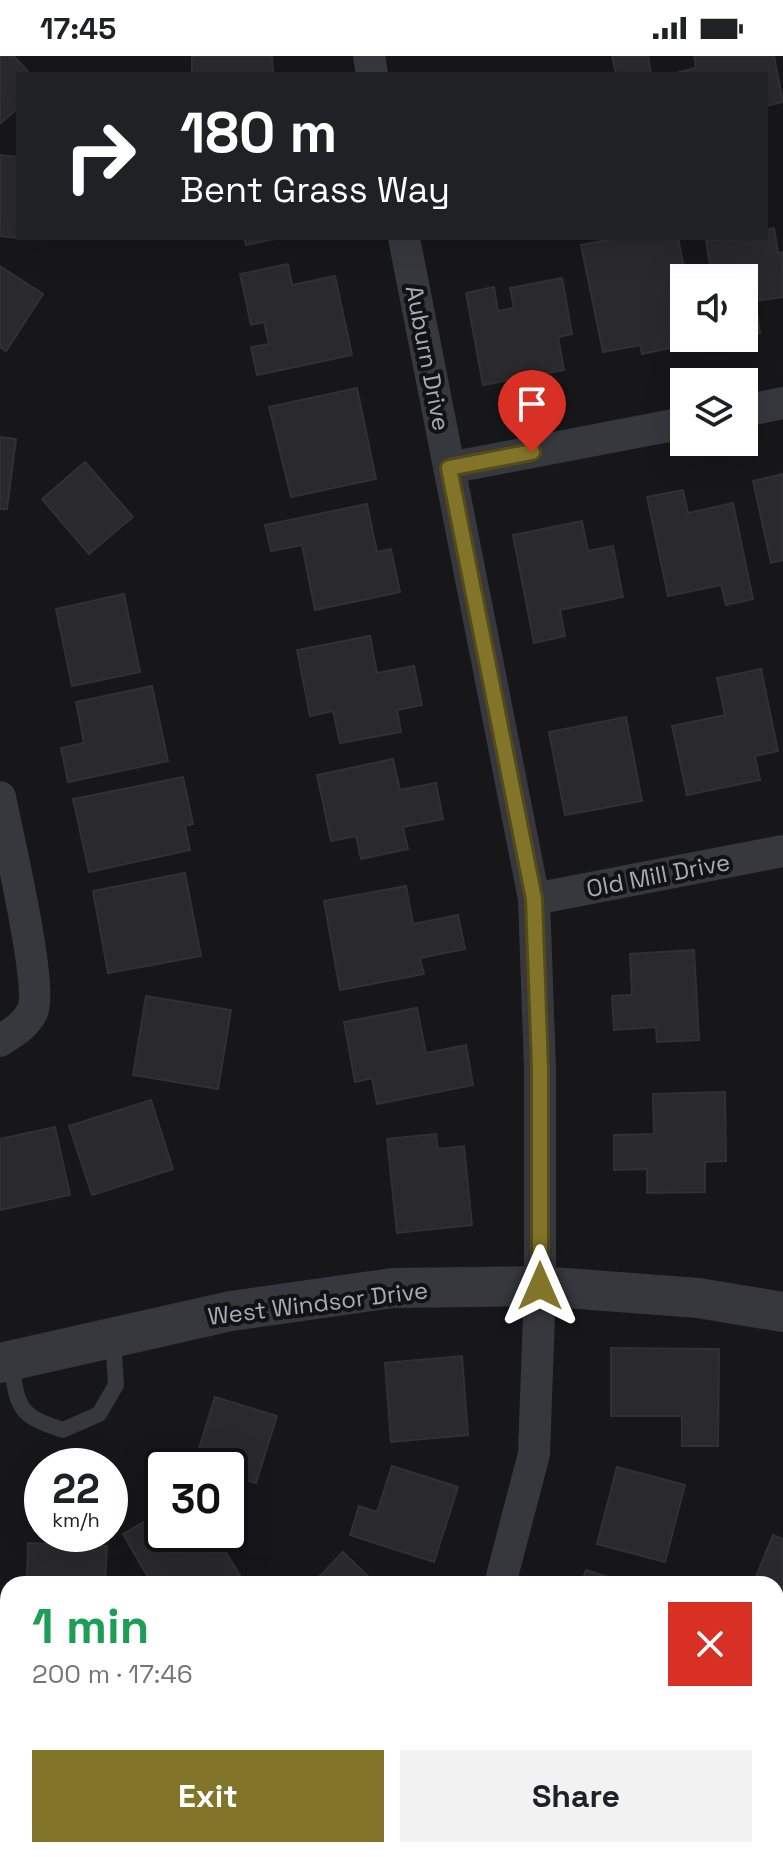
<!DOCTYPE html>
<meta charset="utf-8">
<style>
:root{--surface:#fff;--page:#f2f2f2;--text:#202124;--muted:#757577;--accent:#827428}
body{margin:0;font-family:"Space Grotesk",sans-serif;background:var(--page);color:var(--text);height:100vh;display:flex;flex-direction:column;font-size:30px;white-space:nowrap}
*{box-sizing:border-box;margin:0}
p{font-size:26px;color:var(--muted)}
.icon{flex:none;width:44px;height:44px;fill:none;stroke:currentColor;stroke-width:2;stroke-linecap:round;stroke-linejoin:round}
.map{position:relative;flex:1;overflow:hidden}
.sheet{position:absolute;left:0px;top:1520px;width:784px;height:282px;display:flex;flex-direction:column;background:var(--surface);border-radius:24px 24px 0 0;box-shadow:0 8px 32px #0002}
.sheet>*{flex:none}
.hud{position:absolute;left:16px;top:16px;width:752px;height:168px;border-radius:0px;box-shadow:0 8px 32px #0002;background:#202124;color:#fff;overflow:hidden}
.controls{position:absolute;left:670px;top:208px;display:grid;gap:16px}
.controls a{display:grid;place-items:center;width:88px;height:88px;border-radius:0px;background:var(--surface);box-shadow:0 8px 32px #0002;font-size:40px}
.speed{position:absolute;left:24px;top:1392px;display:flex;gap:16px;font-size:40px;font-weight:700;text-align:center}
.speed>*{display:grid;place-content:center;width:104px;height:104px;border-radius:50%;background:var(--surface);box-shadow:0 8px 32px #0002;line-height:1}
.speed small{font-size:20px;font-weight:400}
.speed .limit{border:4px solid #111;border-radius:12px;background:#fff;color:#111}
.pin{position:absolute;display:grid;place-items:center;width:68px;height:68px;color:#fff;margin:-82px -34px;border-radius:50% 50% 50% 0;rotate:-45deg;box-shadow:0 0 8px #0007}
.pin .icon{rotate:45deg}
.me{position:absolute;width:88px;margin:-44px;rotate:0deg;stroke-linejoin:round;filter:drop-shadow(0 0 6px #0008)}
.turn{display:flex;align-items:center;gap:28px;height:168px;padding:0 32px;font-size:36px}
.turn .icon{width:104px;height:104px;stroke-width:2.5}
.turn b{display:block;font-size:56px;line-height:68px}
.round{display:grid;place-items:center;flex:none;width:84px;height:84px;border-radius:0px;background:var(--page)}
.headline{display:flex;align-items:center;justify-content:space-between;height:136px;padding:0 32px}
h1{font-size:48px;font-weight:800;line-height:60px;color:#1e9e55}
.action{display:flex;gap:16px;margin-top:auto;padding:16px 32px}
.action a{flex:1;height:92px;border-radius:0px;background:var(--accent);color:#fff;font-size:32px;font-weight:800;line-height:92px;text-align:center}
.action a+a{background:var(--page);color:var(--text)}
.status{display:flex;justify-content:space-between;align-items:center;height:56px;padding:0 40px;background:var(--surface);direction:ltr}
.status svg{height:22px;fill:currentColor}
.map>svg:first-child{display:block}
</style>
<div class="status"><b>17:45</b><svg viewBox="0 0 49 12"><path d="M0 12V9h3v3zM5 12V6h3v6zM10 12V3h3v9zM15 12V0h3v12zM26 1h20v11H26zM47 4h2v5h-2z"/></svg></div>
<div class="map">
<svg width="783" height="1801" viewBox="0 0 783 1801">
<rect width="100%" height="100%" fill="#171618"/>
<!-- building -->
<path fill="#2a292c" stroke="#313034" stroke-width="2" d="M0 0H14L30 18H18V52L0 68Z
M192 0H272L273 18H192Z
M612 0H648L651 18H616Z
M694 0H774L783 46 766 50V18H680L679 16 696 12Z
M0 99 18 101V182L0 180Z
M774 172 778 197 783 196V241L755 245 760 277 744 280V222H712L706 184 766 182V174Z
M244 182H280L246 189Z
M617 182H678L686 222H684V262L674 264 679 290 642 298 640 289 603 296 581 189Z
M288 208 292 229 335 220 352 299 257 319 251 291 269 288 264 266 251 269 240 218Z
M0 210 43 238 6 295 0 291Z
M562 222 572 278 558 281 564 314 483 329 466 237 494 231 498 255 514 252 510 232Z
M357 332 376 423 291 441 269 351Z
M0 381 16 383 7 453H0Z
M85 406 133 461 89 498 42 443Z
M783 418V504L771 507 753 425Z
M683 434 688 457 733 447 753 543 726 549 721 529 668 540 647 441Z
M367 448 377 496 391 493 400 536 315 554 302 489 271 495 265 469Z
M582 465 588 495 613 490 623 541 560 554 565 580 534 587 513 479Z
M124 538 140 616 72 630 56 553Z
M370 580 377 617 414 610 422 649 397 654 401 676 340 687 333 655 310 660 297 594Z
M761 613 778 695 755 700 760 724 687 739 672 670 725 659 717 622Z
M152 630 168 705 68 726 61 692 84 687 76 646Z
M626 661 642 745 565 759 549 676Z
M393 703 400 734 436 727 443 763 403 771 408 793 361 803 356 780 331 785 317 719Z
M183 721 193 768 185 770 190 794 89 816 73 743Z
M185 817 201 900 108 917 93 835Z
M406 830 413 868 458 859 465 893 420 902 424 918 340 934 324 845Z
M694 894 699 984 657 986 656 971 614 974 612 940 632 939 630 898Z
M146 940 231 954 218 1033 133 1019Z
M417 952 426 997 466 989 473 1029 377 1048 372 1022 355 1026 344 966Z
M725 1036 726 1105 705 1106V1136L647 1137V1113L614 1114V1079L654 1078 653 1038Z
M151 1044 173 1113 92 1139 69 1070Z
M55 1071 70 1139 0 1154V1083Z
M436 1078 438 1093 464 1090 472 1169 397 1177 387 1083Z
M611 1292 719 1293 718 1390H682V1360H611Z
M462 1300 468 1379 391 1386 385 1307Z
M215 1341 277 1360 256 1427 230 1419V1410L194 1408Z
M392 1410 458 1431 434 1506 350 1479 359 1450 377 1456Z
M617 1411 685 1429 665 1506 597 1488Z
M154 1460 167 1483 176 1478H215L242 1523 234 1528H152L123 1478Z
M773 1479 783 1483V1541L776 1539V1528H753Z
M28 1487 107 1490 105 1528H27Z
M343 1496 376 1528H312Z
M586 1514 631 1528H581Z
M783 1564V1648L776 1645V1581Z
M776 1671 783 1674V1743L777 1758Z
M0 1748H8V1792L0 1794Z
M417 1794H440L445 1801H407Z
M477 1794H536L530 1801H485Z
M697 1794H770L780 1801H707Z"/>
<g fill="none" stroke-linecap="round" stroke-linejoin="round">
<!-- service -->
<path stroke="#37373e" stroke-width="16" d="M11 1306C18 1352 17 1359 63 1374L99 1358 116 1329 113 1282"/>
<!-- minor -->
<path stroke="#37373e" stroke-width="32" d="M369 0 372 18
M404 182 534 843 540 1012V1230L534 1398 500 1528
M744 355 783 347
M449 412 684 367
M0 741C7 777 44 932 32 956 25 970 12 977 0 985
M534 843 783 795
M253 1801 271 1794"/>
<!-- tertiary -->
<path stroke="#37373e" stroke-width="40" d="M0 1307 231 1255 393 1232 540 1230 698 1242 783 1256"/>
</g>
<g fill="none" stroke-linecap="round" stroke-linejoin="round">
<defs>
<path id="route" d="M532 396 449 412 534 843 540 1012V1230"/>
</defs>
<!-- route casing -->
<use href="#route" stroke="#544b1a" stroke-width="20"/>
<!-- route -->
<use href="#route" stroke="#827428" stroke-width="14"/>
</g>
<g text-anchor="middle" dominant-baseline="central" stroke-width="8" stroke-linejoin="round" paint-order="stroke">
<!-- street labels -->
<g font-size="24" fill="#a8aab9" stroke="#121113">
<text transform="translate(428 302) rotate(79)">Auburn Drive</text>
<text transform="translate(658 819) rotate(-11)">Old Mill Drive</text>
<text transform="translate(318 1247) rotate(-7)">West Windsor Drive</text>
</g>
</g>
</svg>
<div class="controls">
<a><svg class="icon" aria-label="sound" viewBox="0 0 24 24"><path d="M4 9h4l5-4v14l-5-4H4zM17 9q2 3 0 6"/></svg></a>
<a><svg class="icon" aria-label="layers" viewBox="0 0 24 24"><path d="M12 4l9 5-9 5-9-5zM3 14l9 5 9-5"/></svg></a>
</div>
<div class="speed"><div>22<small>km/h</small></div><div class="limit">30</div></div>
<div class="pin" style="left:532px;top:396px;background:#d93025"><svg class="icon" aria-label="arrive" viewBox="0 0 24 24"><path d="M6 21V4h12l-3 4 3 4H6"/></svg></div>
<svg class="me" style="left:540px;top:1230px" viewBox="-20 -20 40 40"><path d="M0-17L14 15 0 8-14 15z" fill="#827428" stroke="#fff" stroke-width="4"/></svg>
<div class="hud">
<div class="turn"><svg class="icon" aria-label="right" viewBox="0 0 24 24"><path d="M7 20v-9h11M14 6l5 5-5 5"/></svg><div><b>180 m</b>Bent Grass Way</div></div>
</div>
<section class="sheet">
<div class="headline"><div><h1>1 min</h1><p>200 m · 17:46</p></div><a class="round" style="background:#d93025;color:#fff"><svg class="icon" aria-label="close" viewBox="0 0 24 24"><path d="M6 6l12 12M18 6L6 18"/></svg></a></div>
<div class="action"><a>Exit</a><a>Share</a></div>
</section>
</div>
